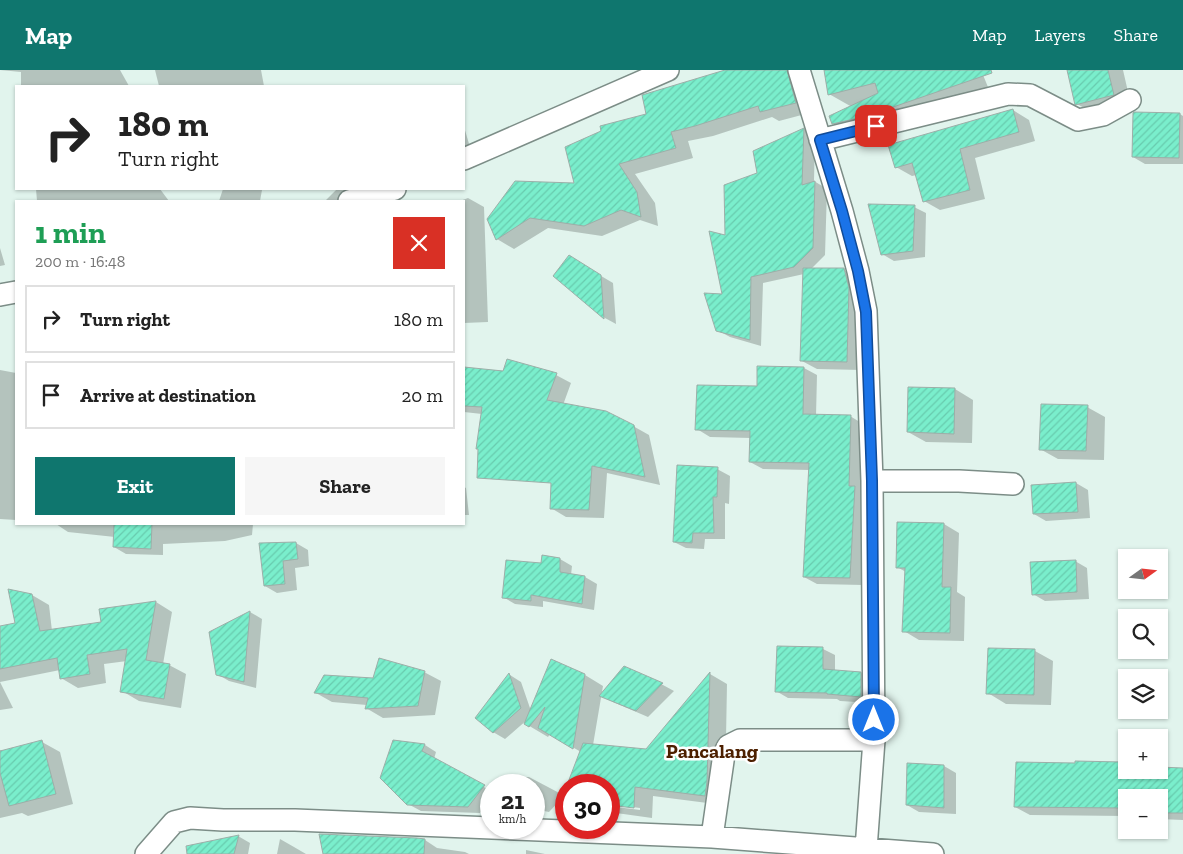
<!DOCTYPE html>
<meta charset="utf-8">
<style>
:root{--surface:#fff;--page:#f6f6f6;--text:#222;--muted:#767676;--line:#e0e0e0;--accent:#0f766e}
body{margin:0;font-family:"Zilla Slab",serif;background:var(--page);color:var(--text);height:100vh;display:flex;flex-direction:column;font-size:19px;white-space:nowrap}
*{box-sizing:border-box;margin:0}
p{font-size:16px;color:var(--muted)}
.icon{flex:none;width:28px;height:28px;fill:none;stroke:currentColor;stroke-width:2;stroke-linecap:round;stroke-linejoin:round}
.map{position:relative;flex:1;overflow:hidden}
.panel{position:absolute;left:15px;top:130px;width:450px;height:325px;display:flex;flex-direction:column;background:var(--surface);border-radius:0px;box-shadow:0 1px 4px #0004}
.panel>*{flex:none}
.hud{position:absolute;left:15px;top:15px;width:450px;height:105px;border-radius:0px;box-shadow:0 1px 4px #0004;background:#fff;color:var(--text);overflow:hidden}
.needle{width:32px;rotate:75deg}
.controls{position:absolute;left:1118px;top:479px;display:grid;gap:10px}
.controls a{display:grid;place-items:center;width:50px;height:50px;border-radius:0px;background:var(--surface);box-shadow:0 1px 4px #0004;font-size:25px}
.speed{position:absolute;left:480px;top:704px;display:flex;gap:10px;font-size:25px;font-weight:700;text-align:center}
.speed>*{display:grid;place-content:center;width:65px;height:65px;border-radius:50%;background:var(--surface);box-shadow:0 1px 4px #0004;line-height:1}
.speed small{font-size:12px;font-weight:400}
.speed .limit{border:8px solid #d22;background:#fff;color:#111}
.pin{position:absolute;display:grid;place-items:center;width:42px;height:42px;color:#fff;margin:-21px;border-radius:10px;box-shadow:0 2px 8px #0006}
.me{position:absolute;width:55px;margin:-28px;rotate:0deg;stroke-linejoin:round;filter:drop-shadow(0 0 4px #0008)}
.turn{display:flex;align-items:center;gap:18px;height:105px;padding:0 20px;font-size:22px}
.turn .icon{width:65px;height:65px;stroke-width:2.5}
.turn b{display:block;font-size:35px;line-height:42px}
.round{display:grid;place-items:center;flex:none;width:52px;height:52px;border-radius:0px;background:var(--page)}
.head{display:flex;align-items:center;justify-content:space-between;height:85px;padding:0 20px}
h1{font-size:30px;font-weight:800;line-height:38px;color:#1e9e55}
.cta{display:flex;gap:10px;margin-top:auto;padding:10px 20px}
.cta a{flex:1;height:58px;border-radius:0px;background:var(--accent);color:#fff;font-size:20px;font-weight:800;line-height:58px;text-align:center}
.cta a+a{background:var(--page);color:var(--text)}
ul{padding:0;list-style:none}
li{display:flex;align-items:center;gap:15px;height:68px;margin:0 10px 8px;padding:0 10px;border:2px solid var(--line);border-radius:0px}
li div{flex:1}
li b{display:block;font-size:19px}
li em{font-style:normal}
header{display:flex;align-items:center;gap:30px;box-sizing:border-box;height:70px;padding:0 25px;background:var(--accent);color:#fff}
header strong{font-size:24px}
nav{display:flex;gap:28px;margin-inline-start:auto;font-size:18px}
.map>svg:first-child{display:block}
</style>
<header>
<strong>Map</strong>
<nav><a>Map</a><a>Layers</a><a>Share</a></nav>
</header>
<div class="map">
<svg width="1183" height="784" viewBox="0 0 1183 784">
<defs>
<pattern id="building-hatch" width="6" height="6" patternUnits="userSpaceOnUse" patternTransform="scale(1.25)"><rect width="6" height="6" fill="#7aeecc"/><path d="M-1 1l2-2M0 6l6-6M5 7l2-2" fill="none" stroke="#68cbae"/></pattern>
</defs>
<rect width="100%" height="100%" fill="#e1f4ed"/>
<!-- shadow -->
<path fill="#0003" d="M0 0H120L129 16H21V2Z
M155 0H261L264 16H159Z
M728 0H810L813 42 779 51 772 47 713 66 688 71 693 88 635 104 655 133 658 156 640 150 602 166 548 158 514 179 497 169 575 114 648 44Z
M825 0H981L990 22 854 65 833 53 852 37 829 24Z
M1069 0H1123L1131 35 1095 44 1077 34Z
M1013 40 1029 50 1035 71 975 88 985 129 940 140 924 131 917 105 912 106 896 97Z
M1180 44 1183 46V94H1145L1133 87Z
M464 57 473 87 464 93Z
M804 59 815 66 814 111 827 119 825 185 811 199 844 200 859 208 862 300 817 299 802 291 804 204 763 213 761 276 730 267 717 260 723 225 727 167 759 104Z
M36 119H160L169 131H37Z
M223 119H261L262 120 260 131H219Z
M337 119H395L356 131H325Z
M468 128 484 137 488 252 464 253V131H460Z
M914 137 926 143 925 187 894 191 882 184Z
M0 178 5 195 0 196Z
M569 187 613 213 616 254 605 248 555 206Z
M758 297 804 298 817 305 816 346H850L863 354 861 422 867 425 863 515 817 514 804 507 810 400 763 399 750 392 751 368 710 367 697 359 758 317Z
M464 298 556 305 571 313 563 335 633 356 649 365 660 415 607 403 604 448 566 447 551 438 553 402 482 344 464 342Z
M0 300 16 303V450L0 449Z
M910 318 955 319 973 330 972 373 926 372 908 362Z
M1087 337 1105 347 1104 390 1058 389 1040 379Z
M717 399 730 406 729 434 725 433V469H705L704 479 686 478 674 472Z
M1076 413 1088 420 1090 448 1046 451 1034 444Z
M464 417 466 418 469 445H464Z
M56 454H253L252 465 225 471 163 474V485L126 484 114 477 115 467 68 462Z
M944 454 959 463 957 522 965 527 964 571 919 570 904 561 906 502 897 497Z
M296 473 308 480 309 496 295 498 297 520 277 523 265 516Z
M560 489 572 496 571 505 585 507 597 514 594 540 543 531V537L515 534 503 527 542 494Z
M1075 491 1087 498 1089 529 1045 531 1033 524Z
M10 520 32 525 49 535 52 561 102 554 156 532 172 542 163 594 169 595 186 604 181 638 139 631 122 621 127 591 104 594 106 613 78 618 61 608 60 600 0 612 13 638 0 640V558L17 554Z
M250 542 262 549 256 618 229 611 217 604 210 563Z
M823 579 835 585V601L861 603 873 610V633L840 631 837 629 788 628 776 621Z
M1035 581 1053 591 1051 635 1006 634 988 623Z
M624 597 663 615 674 621 648 647 613 632 601 625Z
M424 602 441 611 435 645 383 648 366 638 367 635 332 632 316 623 374 610Z
M710 604 727 614 725 723 723 735 653 726 652 748 609 742V736L640 740V738L609 734V715H569L581 682 550 664 548 667 526 654 528 649 505 669 493 662 510 605 521 612 531 641 585 605 603 616 593 675 647 680Z
M42 672 60 682 73 734 28 746 22 743 0 748V680L3 682Z
M425 675 436 682 434 689 491 721V729L480 743 421 741 408 734 382 708Z
M1122 694 1126 696V700L1183 699V750L1159 749V728H1126V746L1030 745 1015 737Z
M944 696 956 703V744L919 742 907 735Z
M522 707H529L565 726 566 721V729L563 727 549 742 534 739V715H519Z
M238 766 250 773 248 784H211Z
M280 769 294 777 306 784H277Z
M425 770 437 778 465 782 469 784H325Z
M526 780 545 784H526Z"/>
<!-- building -->
<path fill="url(#building-hatch)" stroke="#9daea8" d="M725 0H787L796 33 760 42 758 36 695 56 671 62 676 78 619 94 637 122 641 147 621 140 584 156 530 148 496 170 487 149 515 111 574 113 565 77 601 61 600 56 646 44 642 25Z
M824 0H991L992 3 867 46 832 54 829 46 878 23 875 13 828 25Z
M1067 0H1108L1114 25 1075 35Z
M1013 39 1019 62 960 79 970 120 923 132 912 93 895 98 888 75Z
M1134 42 1180 43 1179 88 1132 87 1133 43Z
M804 58 802 115 815 111 813 178 794 197 751 207 750 270 716 261 704 223 722 224 709 161 725 165 724 115 757 103 753 81Z
M868 134 915 135 913 181 881 185Z
M569 185 601 205 604 249 553 206Z
M803 198H844L849 218 847 292 800 291Z
M507 289 557 303 547 330 606 341 634 355 645 407 592 396 589 440 550 439 551 413 477 408 478 379H476L482 337 464 336V297L503 301Z
M757 296 804 297 803 344 851 345 849 416H855L850 508 803 507 809 393 749 392 750 361 695 360 697 315 757 316Z
M908 317 955 318 954 364 907 362Z
M1041 334 1088 335 1086 381 1039 380Z
M677 395 718 397 717 427H713L714 463H693L692 473 673 472Z
M1076 412 1078 442 1033 444 1031 415Z
M897 452 944 453 942 517H951L950 563 902 562 905 498H896Z
M114 454H152L151 479 113 477Z
M296 472 298 489 283 491 285 514 264 516 259 473Z
M542 485 560 488V502L585 506 582 534 531 525V531L502 528 506 490 541 493Z
M1076 490 1077 522 1032 525 1030 492Z
M8 519 32 524 40 561 101 552 99 539 156 531 146 590 170 594 164 629 120 622 127 579 87 585 90 604 60 609 57 588 0 599V556L15 553Z
M250 541 244 612 216 605 209 562Z
M777 576 823 577V599L861 602V627L827 624V623L775 622Z
M988 578 1035 579 1034 625 986 624Z
M379 588 425 601 418 636 365 639 368 628 314 623 324 605 373 608Z
M551 589 585 604 573 679 538 658 545 637 529 657 524 654Z
M624 596 663 613 636 641 599 626Z
M710 602 707 712 705 726 635 717 634 738 609 735V715H567L583 673 646 679Z
M509 603 521 638 493 663 475 648Z
M42 670 56 724 9 736 0 703V681Z
M393 670 425 674 422 681 485 715 468 737 407 735 380 708Z
M1075 691 1122 692V700H1159V697L1183 698V743H1159V728H1121L1120 738 1014 737 1016 692 1075 693Z
M907 693 944 695V738L906 735Z
M319 764 417 768 425 769 424 784H323Z
M239 765 234 784H187L186 776Z"/>
<g fill="none" stroke-linecap="round" stroke-linejoin="round">
<defs>
<path id="minor" d="M799 0 842 141 858 201 866 241 872 411 874 670 866 779
M820 70 1008 24 1030 25 1078 50 1103 45 1130 30
M464 89 668 0
M349 131 395 119
M0 225 16 222
M872 411H959L1013 414
M712 767 724 684 728 676 740 670H874
M146 784 174 752 190 748 223 750H295L712 767 933 784"/>
</defs>
<!-- minor casing -->
<use href="#minor" stroke="#7c8d87" stroke-width="24"/>
<!-- minor -->
<use href="#minor" stroke="#fff" stroke-width="21"/>
</g>
<g fill="none" stroke-linecap="round" stroke-linejoin="round">
<defs>
<path id="route" d="M874 650 872 411 866 242 858 201 842 141 820 70 876 56"/>
</defs>
<!-- route casing -->
<use href="#route" stroke="#114b97" stroke-width="12"/>
<!-- route -->
<use href="#route" stroke="#1a73e8" stroke-width="9"/>
</g>
<g text-anchor="middle" dominant-baseline="central" stroke-width="5" stroke-linejoin="round" paint-order="stroke">
<!-- quarter labels -->
<g font-size="20" font-weight="bold" fill="#4d2000" stroke="#fff">
<text x="712" y="681">Pancalang</text>
</g>
</g>
</svg>
<div class="controls">
<a><svg class="needle" viewBox="-14 -14 28 28"><path d="M0-13l5 13h-10z" fill="#e53935"/><path d="M0 13l5-13h-10z" fill="#767676"/></svg></a>
<a><svg class="icon" aria-label="search" viewBox="0 0 24 24"><circle cx="10" cy="10" r="6"/><path d="M15 15l6 6"/></svg></a>
<a><svg class="icon" aria-label="layers" viewBox="0 0 24 24"><path d="M12 4l9 5-9 5-9-5zM3 14l9 5 9-5"/></svg></a>
<a>+</a>
<a>−</a>
</div>
<div class="speed"><div>21<small>km/h</small></div><div class="limit">30</div></div>
<div class="pin" style="left:876px;top:56px;background:#d93025"><svg class="icon" aria-label="arrive" viewBox="0 0 24 24"><path d="M6 21V4h12l-3 4 3 4H6"/></svg></div>
<svg class="me" style="left:874px;top:650px" viewBox="-20 -20 40 40"><circle r="17" fill="#1a73e8" stroke="#fff" stroke-width="3"/><path d="M0-11L8 9 0 5-8 9z" fill="#fff"/></svg>
<div class="hud">
<div class="turn"><svg class="icon" aria-label="right" viewBox="0 0 24 24"><path d="M7 20v-9h11M14 6l5 5-5 5"/></svg><div><b>180 m</b>Turn right</div></div>
</div>
<section class="panel">
<div class="head"><div><h1>1 min</h1><p>200 m · 16:48</p></div><a class="round" style="background:#d93025;color:#fff"><svg class="icon" aria-label="close" viewBox="0 0 24 24"><path d="M6 6l12 12M18 6L6 18"/></svg></a></div>
<ul>
<li><svg class="icon" aria-label="right" viewBox="0 0 24 24"><path d="M7 20v-9h11M14 6l5 5-5 5"/></svg><div><b>Turn right</b></div><em>180 m</em></li>
<li><svg class="icon" aria-label="arrive" viewBox="0 0 24 24"><path d="M6 21V4h12l-3 4 3 4H6"/></svg><div><b>Arrive at destination</b></div><em>20 m</em></li>
</ul>
<div class="cta"><a>Exit</a><a>Share</a></div>
</section>
</div>
